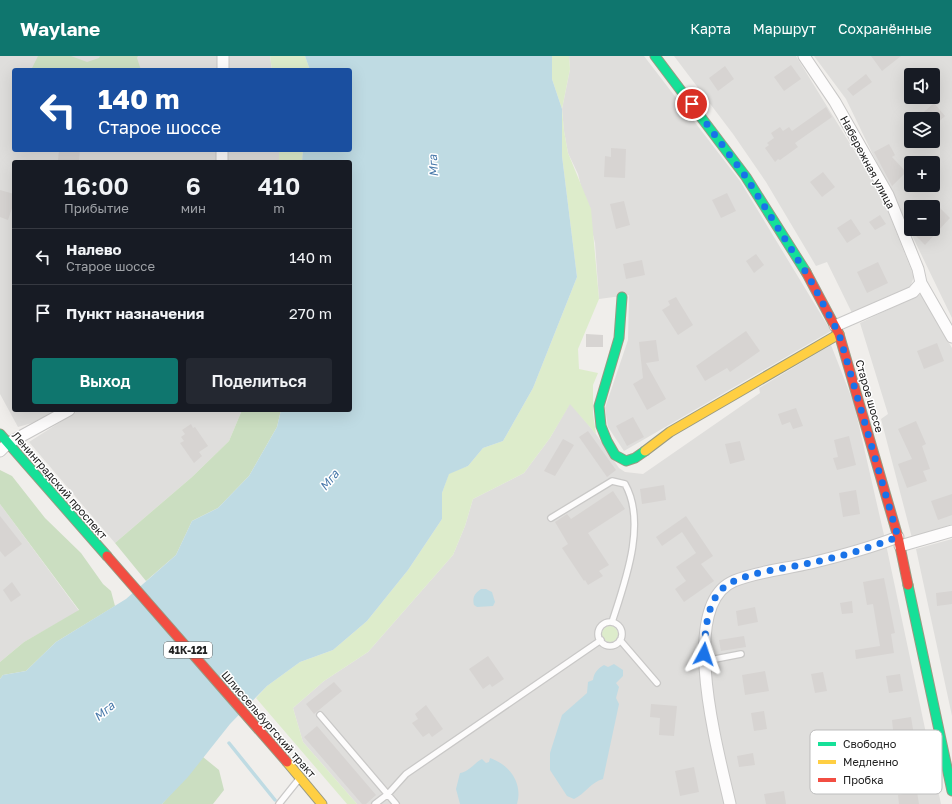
<!DOCTYPE html>
<html lang="ru">
<meta charset="utf-8">
<style>
:root{--surface:#171b24;--page:#242831;--text:#f1f3f6;--muted:#9ea1a6;--line:#363941;--accent:#0f766e}
body{margin:0;font-family:"Golos Text",sans-serif;background:var(--page);color:var(--text);height:100vh;display:flex;flex-direction:column;font-size:15px;white-space:nowrap}
*{box-sizing:border-box;margin:0}
p{font-size:13px;color:var(--muted)}
.icon{flex:none;width:22px;height:22px;fill:none;stroke:currentColor;stroke-width:2;stroke-linecap:round;stroke-linejoin:round}
.map{position:relative;flex:1;overflow:hidden}
.sheet{position:absolute;left:12px;top:104px;width:340px;height:252px;display:flex;flex-direction:column;background:var(--surface);border-radius:4px;box-shadow:0 4px 16px #0002}
.sheet>*{flex:none}
.guide{position:absolute;left:12px;top:12px;width:340px;height:84px;border-radius:4px;box-shadow:0 4px 16px #0002;background:#1a4fa0;color:#fff;overflow:hidden}
.fabs{position:absolute;left:904px;top:12px;display:grid;gap:8px}
.fabs a{display:grid;place-items:center;width:36px;height:36px;border-radius:4px;background:var(--surface);box-shadow:0 4px 16px #0002;font-size:20px}
.pin{position:absolute;display:grid;place-items:center;width:34px;height:34px;color:#fff;margin:-17px;border:2px solid #fff;border-radius:50%;box-shadow:0 1px 4px #0007}
.me{position:absolute;width:44px;margin:-22px;rotate:5deg;stroke-linejoin:round;filter:drop-shadow(0 0 3px #0008)}
.turn{display:flex;align-items:center;gap:14px;height:84px;padding:0 20px;font-size:18px}
.turn .icon{width:52px;height:52px;stroke-width:2.5}
.turn b{display:block;font-size:28px;line-height:34px}
.eta{display:flex;justify-content:space-evenly;align-items:center;height:68px;text-align:center}
.eta b{font-size:24px;font-weight:600;line-height:28px}
.cta{display:flex;gap:8px;margin-top:auto;padding:8px 20px}
.cta a{flex:1;height:46px;border-radius:4px;background:var(--accent);color:#fff;font-size:16px;font-weight:600;line-height:46px;text-align:center}
.cta a+a{background:var(--page);color:var(--text)}
ul{padding:0;list-style:none}
li{display:flex;align-items:center;gap:12px;height:56px;padding:0 20px;border-top:1px solid var(--line)}
li div{flex:1}
li b{display:block;font-size:15px}
li em{font-style:normal}
header{display:flex;align-items:center;gap:24px;box-sizing:border-box;height:56px;padding:0 20px;background:var(--accent);color:#fff}
header strong{font-size:19px}
nav{display:flex;gap:22px;margin-inline-start:auto;font-size:14px}
.map>svg:first-child{display:block}
</style>
<header>
<strong>Waylane</strong>
<nav><a>Карта</a><a>Маршрут</a><a>Сохранённые</a></nav>
</header>
<div class="map">
<svg width="952" height="748" viewBox="0 0 952 748">
<rect width="100%" height="100%" fill="#f0eeeb"/>
<!-- residential -->
<path fill="#dfdedc" fill-rule="evenodd" d="M0 0H218L219 14H14V94H217V106H14V354H58L32 367 18 371 0 338Z
M227 0H270L272 14H227Z
M569 0H644L740 125 831 275 624 395 608 371 605 352 628 284 629 239 599 243 595 187 578 118 568 97 564 75 562 53 570 13Z
M674 0H796L881 138 914 221 910 231 852 257 827 206 816 210 766 126 733 78Z
M814 0H952V262L846 43ZM911 19H933V41H911ZM911 63H933V85H911ZM911 107H933V129H911ZM911 151H933V173H911Z
M227 94H279V106H226Z
M921 238 952 292V468L912 482 881 363 888 358 860 267Z
M831 289 854 348 884 479 941 748H357L303 686 293 652 324 625 368 596 453 499 465 470 473 443 524 417 550 382 570 347 596 378 619 412 625 416 643 418 760 337 759 332Z
M79 354H242L229 385 192 421 115 487 29 386Z
M0 448 79 555 24 586 0 606Z
M952 483V660L916 493Z"/>
<!-- grass -->
<path fill="#ddeccb" d="M270 0H305L310 14H272Z
M552 0H569L570 13 562 53 564 75 568 97 591 153 599 243 578 293 579 313 598 317 593 329V358L596 378 570 348 550 382 524 417 473 443 465 470 453 499 368 596 324 625 293 652 303 686 357 748H347L256 642 267 630 300 606 333 594 367 565 408 514 442 463V437L449 417 468 410 483 392 503 385 533 332 577 221 562 100V53L552 23Z
M279 94H303L302 106H279Z
M602 578a8 8 0 1 1 16 0a8 8 0 1 1-16 0Z"/>
<!-- forest -->
<path fill="#cbdec1" d="M38 0H71L87 6 99 2 100 0H138L137 2 141 14H31Z
M242 354H281L277 371 249 420 218 452 192 465 176 499 146 525 115 487 192 421 229 385Z
M0 414 12 420 45 462 81 497 103 528 111 535 115 550 56 586 26 615 3 619 0 623V606L24 586 79 554 0 448Z
M203 701 219 714 224 734 213 748H162Z"/>
<!-- water -->
<path fill="#bfdbe3" d="M305 0H552V23L562 53V100L577 221 533 332 503 385 483 392 468 410 449 418 442 437V463L408 514 367 565 333 594 300 606 267 630 230 668 188 721 162 748H0V623L3 619 26 615 56 586 126 543 176 499 192 465 218 452 249 420 277 371 281 354H350V106H302L303 94H350V14H310Z
M481 533H486L492 536 495 546 493 550 477 551 474 549C472 541 475 537 481 533Z
M614 608 623 614V620L616 627 619 631 616 642 619 648 603 723C591 726 585 738 574 743L567 740 550 714V697L562 659 587 637 588 626 593 624C594 617 597 613 604 609L608 611Z
M490 702C510 709 523 727 517 748H460L456 733 460 717C469 716 474 707 482 703L486 707 489 706Z"/>
<g fill="none" stroke-linecap="round" stroke-linejoin="round">
<!-- stream -->
<path stroke="#bfdbe3" stroke-width="3.5" d="M229 687 275 744"/>
</g>
<!-- building -->
<path fill="#d7d4d2" d="M871 0H901L882 15Z
M791 9 801 23 784 35 774 21Z
M725 10 734 23 718 35 709 22Z
M866 18 872 26 853 40 847 33Z
M934 47 945 60 933 71V63H916Z
M826 51 832 61 795 87 798 91 780 104 778 103 775 106 765 92 769 89 767 87 774 82 771 77 780 71 783 75 789 71 792 75Z
M889 88 895 99 892 101 906 116 892 130 874 96Z
M611 92 626 93 625 122 604 121 605 100 611 101Z
M59 94H80L79 106 58 104Z
M823 116 835 131 822 141 810 126Z
M0 134 14 138V146L8 164 0 161Z
M727 137 736 155 721 162 712 144Z
M624 145 630 169 616 173 610 148Z
M939 151 950 162 925 189 909 173H933V157Z
M880 159 886 168 875 174 869 166Z
M851 163 861 178 847 187 837 172Z
M756 198 764 209 754 217 746 205Z
M642 204 645 219 626 223 623 208Z
M878 206 888 227 867 237 857 216Z
M676 241 693 269 678 279 662 254 670 249 668 245Z
M746 275 760 295 730 316 727 312 705 325 696 310Z
M586 278 603 279V291H586Z
M656 284 659 305 646 307 666 343 647 354 633 328 643 322 639 286Z
M937 287 944 305 924 313 917 295Z
M796 352 803 370 793 373 790 366 782 369 778 358Z
M633 361 644 381 627 390 616 370Z
M916 365 926 388 922 390 930 413 923 415 927 425 907 432 898 408 912 403 898 373Z
M191 368 193 372 195 371 208 390 199 396 202 400 194 407 180 387 184 385 181 381 185 378 182 374Z
M588 375 616 414 607 421 579 381Z
M849 380 856 409 837 414 833 402 838 401 834 384Z
M563 383 574 389 555 420 544 415Z
M740 385 745 404 730 408 725 388Z
M664 429 666 444 642 448 640 433Z
M856 434 860 458 843 461 839 437Z
M613 435 625 453 588 477 609 509 599 515 603 520 588 529 585 524 584 525 562 492 568 488 555 466 567 458 571 463Z
M952 438V459L938 464 931 445Z
M0 460 22 488 5 501 0 495Z
M686 460 713 500 701 508 714 525 684 546 675 533 686 525 676 511 696 497 682 476 662 490 656 481Z
M884 522 895 577 891 578 894 597 856 603 855 594 880 590 873 548 867 549 863 526Z
M12 526 21 539 11 546 3 534Z
M952 535V548L937 550 936 537Z
M852 545 853 557 842 558 840 547Z
M755 551 758 566 738 570 736 555Z
M744 580 746 591 721 595 719 584Z
M488 600 504 623 492 631 490 628 483 633 469 613Z
M765 615 769 635 745 639 742 619Z
M823 616 827 635 815 637 811 618Z
M900 618 903 635 889 637 886 620Z
M334 626 342 635 314 658 306 648Z
M651 648 677 650 674 680 659 679 660 662 650 661Z
M426 649 443 673 432 681 429 677 423 681 412 667 418 663 415 658Z
M764 655 767 673 754 675 751 657Z
M911 661 919 710 905 713 903 702 896 703 892 664Z
M317 670 376 739 366 748H362L304 681Z
M753 697 755 709 739 711 737 700Z
M694 711 699 736 680 740 675 715Z
M784 735 786 748H766L764 738Z
M917 736 919 748H899L898 739Z"/>
<g fill="none" stroke-linecap="round" stroke-linejoin="round">
<defs>
<path id="lane" d="M551 462 612 425 625 428C647 467 625 526 612 566
M598 578a12 12 0 1 1 24 0a12 12 0 1 1-24 0Z
M620 584 657 627
M705 605 741 598
M320 659 396 748
M279 748 299 723
M375 748 388 738 406 718 601 584"/>
<path id="street" d="M223 0V14
M804 0 835 46 888 139 918 213 921 227 952 281
M222 106V94
M835 270 913 236 921 227
M0 395 7 388 69 354
M900 490 952 475
M730 748C720 702 676 549 734 525 758 515 786 513 811 507 840 500 870 492 898 481"/>
<path id="fast" d="M655 0 746 121 806 216
M622 241 619 282 599 350 601 370 607 385 615 399 626 405 635 402 645 395
M0 378 107 500
M908 529 952 735"/>
<path id="slow" d="M645 395 670 376 839 278
M287 706 322 748"/>
<path id="jam" d="M806 216 839 278 898 481 908 529
M107 500 287 706"/>
</defs>
<!-- lane casing -->
<use href="#lane" stroke="#c9c8c7" stroke-width="8"/>
<!-- street casing -->
<use href="#street" stroke="#c9c8c7" stroke-width="13"/>
<!-- fast casing -->
<use href="#fast" stroke="#999a82" stroke-width="11"/>
<!-- slow casing -->
<use href="#slow" stroke="#999a82" stroke-width="11"/>
<!-- jam casing -->
<use href="#jam" stroke="#999a82" stroke-width="11"/>
<!-- lane -->
<use href="#lane" stroke="#fdfcfc" stroke-width="5.5"/>
<!-- street -->
<use href="#street" stroke="#fdfcfc" stroke-width="11"/>
<!-- fast -->
<use href="#fast" stroke="#16e098" stroke-width="9"/>
<!-- slow -->
<use href="#slow" stroke="#ffcf43" stroke-width="9"/>
<!-- jam -->
<use href="#jam" stroke="#f24e42" stroke-width="9"/>
</g>
<g fill="none" stroke-linecap="round" stroke-linejoin="round">
<!-- route -->
<path stroke="#1a73e8" stroke-width="7" stroke-dasharray="0 12.6" d="M692 48 746 121 810 223 839 278 898 481C869 492 840 501 810 507 785 513 739 516 721 534 706 549 705 579 704 598"/>
</g>
<g text-anchor="middle" dominant-baseline="central" stroke-width="3" stroke-linejoin="round" paint-order="stroke">
<!-- shield labels -->
<rect fill="#fff" stroke="#646464" stroke-width="1" x="164" y="586" width="48" height="16" rx="3"/>
<g font-size="10" font-weight="bold" fill="#222">
<text x="188" y="594">41К-121</text>
</g>
<!-- street labels -->
<g font-size="11" fill="#222" stroke="#fff">
<text transform="translate(868 106) rotate(62)">Набережная улица</text>
<text transform="translate(870 340) rotate(74)">Старое шоссе</text>
<text transform="translate(60 429) rotate(49)">Ленинградский проспект</text>
<text transform="translate(269 668) rotate(49)">Шлиссельбургский тракт</text>
</g>
<!-- water labels -->
<g font-size="12" font-style="italic" fill="#4a7aab" stroke="#fff">
<text transform="translate(433 110) rotate(-94)">Мга</text>
<text transform="translate(329 424) rotate(-51)">Мга</text>
<text transform="translate(104 655) rotate(-40)">Мга</text>
</g>
</g>
<!-- legend -->
<rect x="810" y="674" width="132" height="64" rx="6" fill="#fff" stroke="#bdbdbd" stroke-width="1"/>
<rect x="818" y="686" width="18" height="4" fill="#16e098"/>
<rect x="818" y="704" width="18" height="4" fill="#ffcf43"/>
<rect x="818" y="722" width="18" height="4" fill="#f24e42"/>
<g font-size="11" fill="#222">
<text x="843" y="692">Свободно</text>
<text x="843" y="710">Медленно</text>
<text x="843" y="728">Пробка</text>
</g>
</svg>
<div class="fabs">
<a><svg class="icon" aria-label="sound" viewBox="0 0 24 24"><path d="M4 9h4l5-4v14l-5-4H4zM17 9q2 3 0 6"/></svg></a>
<a><svg class="icon" aria-label="layers" viewBox="0 0 24 24"><path d="M12 4l9 5-9 5-9-5zM3 14l9 5 9-5"/></svg></a>
<a>+</a>
<a>−</a>
</div>
<div class="pin" style="left:692px;top:48px;background:#d93025"><svg class="icon" aria-label="arrive" viewBox="0 0 24 24"><path d="M6 21V4h12l-3 4 3 4H6"/></svg></div>
<svg class="me" style="left:704px;top:598px" viewBox="-20 -20 40 40"><path d="M0-17L14 15 0 8-14 15z" fill="#1a73e8" stroke="#fff" stroke-width="4"/></svg>
<div class="guide">
<div class="turn"><svg class="icon" aria-label="left" viewBox="0 0 24 24"><path d="M17 20v-9H6M10 6l-5 5 5 5"/></svg><div><b>140 m</b>Старое шоссе</div></div>
</div>
<section class="sheet">
<div class="eta">
<div><b>16:00</b><p>Прибытие</p></div>
<div><b>6</b><p>мин</p></div>
<div><b>410</b><p>m</p></div>
</div>
<ul>
<li><svg class="icon" aria-label="left" viewBox="0 0 24 24"><path d="M17 20v-9H6M10 6l-5 5 5 5"/></svg><div><b>Налево</b><p>Старое шоссе</p></div><em>140 m</em></li>
<li><svg class="icon" aria-label="arrive" viewBox="0 0 24 24"><path d="M6 21V4h12l-3 4 3 4H6"/></svg><div><b>Пункт назначения</b></div><em>270 m</em></li>
</ul>
<div class="cta"><a>Выход</a><a>Поделиться</a></div>
</section>
</div>
